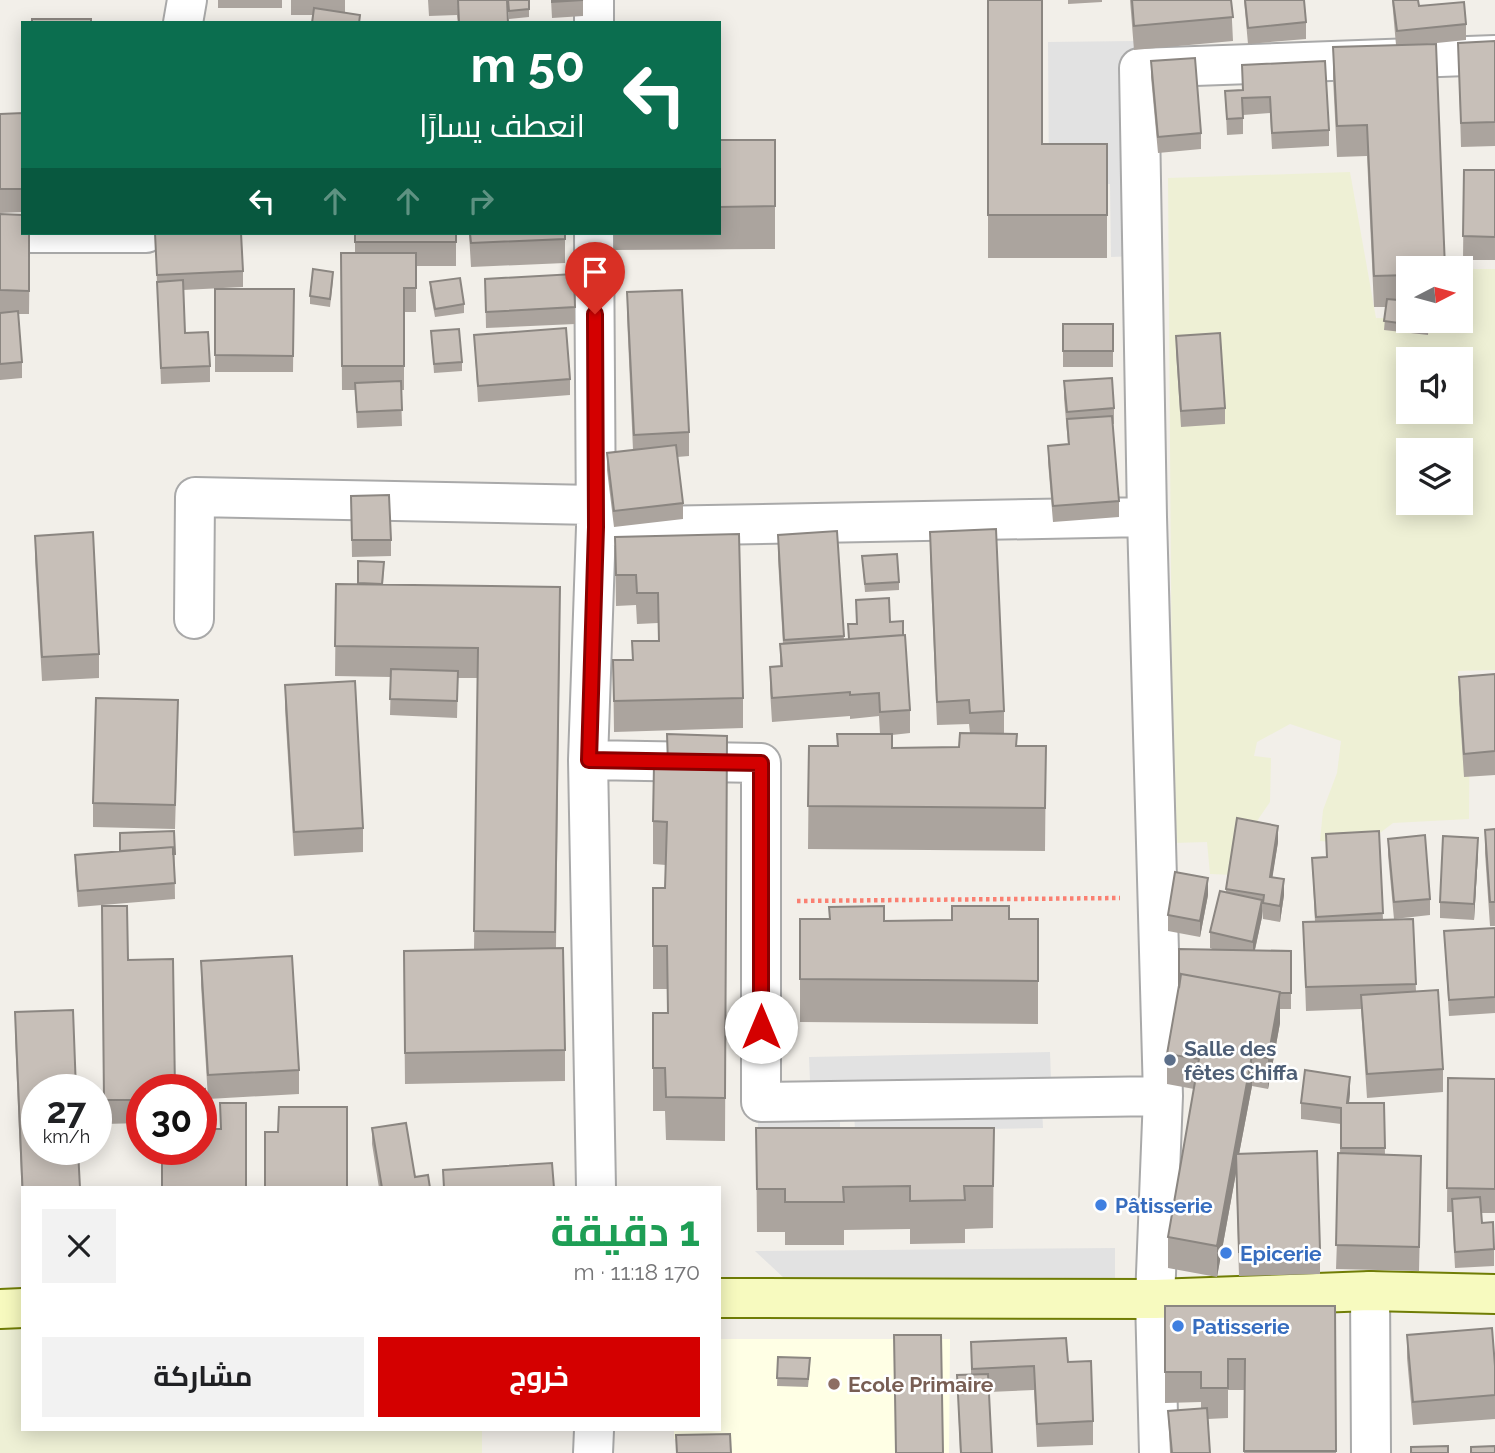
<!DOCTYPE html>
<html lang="ar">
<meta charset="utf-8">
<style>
:root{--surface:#fff;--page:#f2f2f2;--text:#202124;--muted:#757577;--accent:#d40000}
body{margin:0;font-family:Raleway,Cairo,sans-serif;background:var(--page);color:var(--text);direction:rtl;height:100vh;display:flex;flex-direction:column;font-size:26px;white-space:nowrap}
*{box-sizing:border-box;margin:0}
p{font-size:23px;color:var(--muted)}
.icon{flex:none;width:38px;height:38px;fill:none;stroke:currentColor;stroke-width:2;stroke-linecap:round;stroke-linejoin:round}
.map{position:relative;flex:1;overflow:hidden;direction:ltr}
.side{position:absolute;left:21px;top:1186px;width:700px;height:245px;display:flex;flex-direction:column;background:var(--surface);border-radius:0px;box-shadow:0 4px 18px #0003;direction:rtl}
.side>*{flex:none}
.hud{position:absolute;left:21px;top:21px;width:700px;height:214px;border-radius:0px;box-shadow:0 4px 18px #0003;direction:rtl;background:#0b6e4f;color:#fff;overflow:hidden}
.needle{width:46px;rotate:84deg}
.buttons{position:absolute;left:1396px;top:256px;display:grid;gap:14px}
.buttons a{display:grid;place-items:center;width:77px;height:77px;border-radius:0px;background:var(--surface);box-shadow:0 4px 18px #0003;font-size:35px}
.speed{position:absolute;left:21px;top:1074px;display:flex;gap:14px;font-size:35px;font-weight:700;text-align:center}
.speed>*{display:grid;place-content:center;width:91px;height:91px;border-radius:50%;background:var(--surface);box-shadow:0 4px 18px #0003;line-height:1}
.speed small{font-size:18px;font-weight:400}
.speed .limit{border:10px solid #d22;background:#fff;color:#111}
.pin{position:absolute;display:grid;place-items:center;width:60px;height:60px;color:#fff;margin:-72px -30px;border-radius:50% 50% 50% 0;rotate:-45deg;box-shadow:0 0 7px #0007}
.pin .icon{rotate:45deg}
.me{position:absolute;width:77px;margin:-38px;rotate:0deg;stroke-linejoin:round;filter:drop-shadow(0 0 5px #0008)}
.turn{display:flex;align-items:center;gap:24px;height:147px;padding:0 21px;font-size:32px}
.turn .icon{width:91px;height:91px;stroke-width:2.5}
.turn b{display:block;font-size:49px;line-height:60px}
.lanes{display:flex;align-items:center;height:66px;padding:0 21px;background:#0003;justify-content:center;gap:35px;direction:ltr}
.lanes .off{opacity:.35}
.round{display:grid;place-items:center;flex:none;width:74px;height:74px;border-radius:0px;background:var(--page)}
.overview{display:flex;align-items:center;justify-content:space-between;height:119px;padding:0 21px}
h1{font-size:42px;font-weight:700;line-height:52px;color:#1e9e55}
.cta{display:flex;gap:14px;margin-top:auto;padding:14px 21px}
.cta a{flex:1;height:80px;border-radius:0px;background:var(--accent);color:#fff;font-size:28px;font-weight:700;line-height:80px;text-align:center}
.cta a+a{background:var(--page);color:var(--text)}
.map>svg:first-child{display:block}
</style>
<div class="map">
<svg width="1495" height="1453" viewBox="0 0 1495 1453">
<rect width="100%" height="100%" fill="#f2efe9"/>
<!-- education -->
<path fill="#ffffe5" d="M719 1339H950L949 1453H687L698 1439H674V1430H719Z"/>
<!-- farmland -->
<path fill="#eef0d5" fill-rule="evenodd" d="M1350 172 1376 318 1461 320V269H1495V670L1458 671 1459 686 1470 687 1469 819 1393 823 1364 845 1320 841 1323 810 1337 773 1341 741 1290 724 1257 742 1254 756 1271 758 1270 802 1259 818 1233 875 1210 874 1207 842 1173 843 1168 178ZM1409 359H1461V411H1409ZM1409 450H1461V502H1409Z
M0 1309H23V1430H482V1453H0Z"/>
<!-- parking -->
<path fill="#e2e2e2" d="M1135 41 1137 256 1111 257 1110 184H1049L1048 42Z
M1050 1052 1051 1080 1038 1091V1077L810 1081 809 1057Z
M1042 1106 1043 1128 855 1131 854 1109Z
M840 1107V1128L758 1129V1108Z
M1115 1248V1290L799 1292 755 1251Z"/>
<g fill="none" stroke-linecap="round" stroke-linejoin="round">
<defs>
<path id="minor" d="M183 23 187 0
M594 23V0
M31 233H146
M594 233 596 527 588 760 596 1188
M596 527 1147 517
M194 619 195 497 595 505
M588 760 761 763V1102L1163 1096
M1370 1291 1371 1453
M593 1453 594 1430
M1159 1453 1155 1299 1163 1096 1147 517 1139 68 1495 55"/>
<path id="secondary" d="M719 1298 1155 1299 1370 1291 1495 1294
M0 1309 23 1308"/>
</defs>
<!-- minor casing -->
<use href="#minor" stroke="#a9a9a9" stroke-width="42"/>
<!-- secondary casing -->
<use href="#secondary" stroke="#707d05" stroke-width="42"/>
<!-- path -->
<path stroke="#fa8072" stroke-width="4.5" stroke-dasharray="3.5 3.5" stroke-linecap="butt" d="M797 901 1120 898"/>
<!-- minor -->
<use href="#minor" stroke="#fff" stroke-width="38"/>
<!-- secondary -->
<use href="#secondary" stroke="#f7fabf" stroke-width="38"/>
</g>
<!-- wall -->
<path fill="#aba49e" d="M218 0H282V8H218Z
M291 0H345V13L360 23 313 15H291Z
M428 0H507L508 23H458L457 15 429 16Z
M508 0H529V17L509 19Z
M551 0H583V16L552 18Z
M988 0 1042 144H1107V258H988Z
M1068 0H1102V2L1068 4Z
M1130 0H1231L1233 41 1134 50Z
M1244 0H1304L1306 22V39L1248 44Z
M1392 0H1418L1419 6 1466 24V40L1427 44 1409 268V320H1429L1428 335 1384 330 1386 307H1374L1367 156 1337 157 1333 78V47L1396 45Z
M1495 41V146L1461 147 1458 43Z
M1151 61 1201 133V149L1158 153 1151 77Z
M1242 65 1329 130V146L1272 149 1270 113 1243 115V134L1227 135 1225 91 1242 90Z
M23 113V212L0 213V114Z
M719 140H775V249L614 250V233H719Z
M1464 170H1495V260H1463Z
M0 214 30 233 29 314H18L22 362V378L0 380Z
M155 233 243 271V287L183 290 185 333 210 366V382L161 384Z
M277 233H456V266H416V312H404V390H401L402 426 357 428 355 390H342L341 253H355V233Z
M469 233H565V263L471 267Z
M485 279 575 307V324L486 328Z
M333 280 330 307 310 304V296Z
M430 282 464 304V313L435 317 430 291Z
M215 289H294L293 372H215Z
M627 292 689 432V456L677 457 683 503V519L614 527 607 470V453L633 450 627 316Z
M1063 324H1113V367H1063Z
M431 331 462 362V371L434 373Z
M474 335 570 379V395L478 402Z
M1176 336 1225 408V424L1181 427 1176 352Z
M1064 381 1114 408V424H1113L1119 501V517L1053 522 1048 462V446L1068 444 1064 398Z
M351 496 391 540V556L352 557Z
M837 531 844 640 848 639V624H856V600L890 622 910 710V733L892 735V748L959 747 970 733 969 724 937 725 930 556V532L1004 711V734L1017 746H1046L1045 851 808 849 809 746H837V734H880L879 716 850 719V716L772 722 770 690V667L780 666V644H783L778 559V535Z
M35 536 99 654V678L42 681 35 559Z
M615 537 743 698V728L614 732 613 660H632L658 641V623L637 624 636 605 616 606Z
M862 556 899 582V590L865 592Z
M358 561 384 562 383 585 560 618 556 948 565 1050V1081L405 1084 404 981 474 949 478 678H458L457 718 390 715 391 677 335 676 336 584 358 585Z
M1495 674V775L1464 777 1459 701V677Z
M285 685 363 828V852L294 856 285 709Z
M178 724 175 829 93 827V803Z
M667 734 727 736 725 1141 666 1140 665 1111H653V1013H667V989H653V888H665L666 865 653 864V821L667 764Z
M1495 829V926H1490L1485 853V830Z
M174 831 175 899 78 907 75 871V855L120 851Z
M1379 831 1383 920 1413 919 1416 991 1443 1069V1092L1367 1098 1361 1009 1306 1011 1303 922H1315L1312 858 1326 857V834Z
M1388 839 1430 899V915L1394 919 1388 855Z
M1278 842 1272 877 1284 895 1280 922 1263 919 1262 911V917L1255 950 1291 951V1009H1280V1023L1268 1089 1252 1086 1239 1154 1320 1250V1274L1239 1276 1236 1173 1217 1277 1168 1268V1237L1194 1089 1167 1084V1054L1215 950 1210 948V932L1226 892V889Z
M1478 854 1474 920 1440 918V902Z
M1208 895 1200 937 1168 931V915Z
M102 906 128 960 142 1090V1123L104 1124Z
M829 907 884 921 1038 919V1024L800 1022V919H829Z
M1495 928V1013L1449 1016 1444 931Z
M201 961 299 1070V1094L208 1099 201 985Z
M15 1012 23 1188V1224L15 1036Z
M1448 1078 1495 1079V1213H1481L1482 1223 1494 1249V1266L1455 1268 1452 1212H1447Z
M201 1090 209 1121V1129L246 1188 167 1162 201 1150Z
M1350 1093 1349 1103H1384L1385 1155 1421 1179 1419 1271 1336 1269 1341 1124 1301 1119V1103Z
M372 1128 415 1177 430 1188H379L372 1144Z
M756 1128H994L993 1228 965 1229V1243L910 1244V1229L844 1230V1245H785V1232H757Z
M1165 1306H1335L1336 1453H1244V1390H1228V1418L1208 1419 1210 1453H1170L1168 1411 1201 1408V1402L1165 1403Z
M1407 1335 1495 1366V1419L1413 1425 1407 1358Z
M971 1342 1068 1362 1093 1421V1445L1037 1447 1034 1390 989 1392 992 1453H960L957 1375 971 1374Z
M778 1357 810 1367 808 1387 777 1386Z"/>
<!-- shaded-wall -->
<path fill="#8b8681" d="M1278 826V842L1270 893V877Z
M1478 838V854L1474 920V904Z
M1208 878V895L1200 937V921Z
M1284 879V895L1280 922V906Z
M1262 900V917L1253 958V942Z
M1280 992V1023L1268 1089V1058Z
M1252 1055V1086L1236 1170V1154V1173L1217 1277V1246Z
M1350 1077V1093L1347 1119V1103Z"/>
<!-- building -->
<path fill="#c7bfb8" stroke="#8b8681" stroke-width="2" d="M458 0H507L508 23H459Z
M508 0H529V9L509 11Z
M552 0H583L552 2Z
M988 0H1042V144H1107V215H988Z
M1132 0H1231L1233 17 1134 26Z
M1245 0H1304L1306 22 1248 28Z
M1393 0H1418L1419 6 1464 2 1466 24 1397 31Z
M314 8 360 15 359 23H312Z
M32 19H91V23H32Z
M1495 41V122L1461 123 1458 43Z
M1436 44 1445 268H1409V275L1374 276 1367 125 1337 126 1333 47Z
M1195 58 1201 133 1158 137 1151 61Z
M1325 61 1329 130 1272 133 1270 97 1242 98 1243 118 1227 119 1225 91 1243 90 1242 65Z
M23 113V189H0V114Z
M719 140H775V206L719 207Z
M1464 170H1495V237L1463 236Z
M0 214 23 215V233H29V291L0 290Z
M155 233H241L243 271 157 275Z
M355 233H456V242H355Z
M470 233H565V239L471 243Z
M341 253H416V288H404V366H342Z
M313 269 333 272 330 299 310 296Z
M574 274 575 307 486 312 485 279Z
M460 278 464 304 435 309 430 282Z
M183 280 185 333 208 332 210 366 161 368 157 282Z
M215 289H294L293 356 215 355Z
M682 290 689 432 634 435 627 292Z
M1387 299 1409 301V320H1428V327L1384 321Z
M18 311 22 362 0 364V313Z
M1063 324H1113V351H1063Z
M566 328 570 379 478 386 474 335Z
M459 329 462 362 434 364 431 331Z
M1220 333 1225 408 1181 411 1176 336Z
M1112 378 1114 408 1067 412 1064 381Z
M401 381 402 410 357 412 355 383Z
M1112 416 1119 501 1053 506 1048 446 1069 444 1067 419Z
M676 445 683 503 614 511 607 453Z
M389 495 391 540H352L351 496Z
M996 529 1004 711 970 713 969 700 937 702 930 532Z
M837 531 844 636 784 640 778 535Z
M93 532 99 654 42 657 35 536Z
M739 534 743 698 614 701 613 660H633L632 641H659L658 593H637L636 575H616L615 537Z
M897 554 899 582 865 584 862 556Z
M358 561 384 562 382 584 358 583Z
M336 584 560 587 555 932 474 931 478 648 335 646Z
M889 598 890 622 903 621V635L849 639 848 624H857L856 600Z
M905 635 910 710 880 712 879 693 850 695V692L772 698 770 667 782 666 780 644Z
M391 669 458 671 457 701 390 699Z
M1495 674V751L1464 754 1459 677Z
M355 681 363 828 294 832 285 685Z
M96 698 178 700 175 805 93 803Z
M960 733 1017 734 1016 746H1046L1045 808 808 806 809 746H838L837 734H892V748L959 747Z
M667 734 727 736 725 1098 666 1097 665 1068H653V1013H668L667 946H653V888H665L667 822 653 821 654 764H668Z
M1237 818 1278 826 1270 877 1284 879 1280 906 1263 903 1264 895 1226 889Z
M1495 829V902H1490L1485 830Z
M174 831 175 854H173V847L120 851V833Z
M1379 831 1383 913 1316 917 1312 858 1327 857 1326 834Z
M1425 835 1430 899 1394 902 1388 839Z
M1443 836 1478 838 1474 904 1440 902Z
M173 847 175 883 78 891 75 855Z
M1175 872 1208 878 1200 921 1168 915Z
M1220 891 1262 900 1253 942 1210 932Z
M102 906H127L128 960 173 959 175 1090H142V1100H104Z
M884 906V921L952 920V906H1009V919H1038V981L800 979V919H830L829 907Z
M1413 919 1416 984 1306 987 1303 922Z
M1495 928V997L1449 1000 1444 931Z
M563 948 565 1050 405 1053 404 951Z
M1179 949 1291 951V993H1280V992L1181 974 1179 988Z
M292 956 299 1070 208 1075 201 961Z
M1181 974 1280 992 1268 1058 1252 1055 1217 1246 1168 1237 1199 1059 1167 1054Z
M1438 990 1443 1069 1367 1074 1361 995Z
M73 1010 76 1090H37V1150H78L80 1188H23V1200L15 1012Z
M1305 1070 1350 1077 1347 1103H1384L1385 1148H1341V1108L1301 1103Z
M1448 1078 1495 1079V1189L1447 1188Z
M205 1089 209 1121 201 1122V1090H198Z
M220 1103H246V1188H162V1162H167V1150H201V1129H221Z
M279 1107H347V1188H265V1132H278Z
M406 1123 415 1177 428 1175 430 1188H382L372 1128Z
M756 1128H994L993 1186H964L965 1200 910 1201V1186L843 1187 844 1202H785V1189H757Z
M1317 1151 1320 1250 1239 1252 1236 1154Z
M1338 1153 1421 1156 1419 1247 1336 1245Z
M552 1163 554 1188H444L443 1170Z
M1480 1197 1482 1223 1493 1222 1494 1249 1455 1252 1452 1199Z
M1165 1306H1335L1336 1451H1244L1245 1359H1228V1388H1201V1372H1165Z
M1492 1328 1495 1366V1395L1413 1402 1407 1335Z
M894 1335H941L943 1453H896Z
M1066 1338 1068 1362 1091 1361 1093 1421 1037 1424 1034 1366 972 1369 971 1342Z
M778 1357 810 1358 808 1379 777 1378Z
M988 1374 992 1453H961L957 1375Z
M1207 1408 1210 1453H1172L1168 1411Z
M730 1434 731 1453H677L676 1435Z
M1448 1446V1453H1411V1447Z
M1495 1446V1453H1471V1447Z"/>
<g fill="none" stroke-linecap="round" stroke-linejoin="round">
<defs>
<path id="route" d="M595 314 596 527 589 760 761 763V1027"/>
</defs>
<!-- route casing -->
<use href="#route" stroke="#8a0000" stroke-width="18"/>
<!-- route -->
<use href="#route" stroke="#d40000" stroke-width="12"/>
</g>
<!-- markers -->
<circle fill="#5c6f8a" stroke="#fff" stroke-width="2.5" cx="1170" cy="1060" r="7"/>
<g fill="#3f7fe0" stroke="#fff" stroke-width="2.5">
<circle cx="1101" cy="1205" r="7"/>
<circle cx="1226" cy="1253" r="7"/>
<circle cx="1178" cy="1326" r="7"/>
</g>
<circle fill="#8d6e63" stroke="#fff" stroke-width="2.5" cx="834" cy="1384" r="7"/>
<g text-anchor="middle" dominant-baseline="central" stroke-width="5" stroke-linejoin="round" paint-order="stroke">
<!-- service labels -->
<g font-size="21" font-weight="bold" fill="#4e5e75" stroke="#fff" text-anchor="start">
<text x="1184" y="1048">Salle des<tspan x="1184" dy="24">fêtes Chiffa</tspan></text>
</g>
<!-- shop labels -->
<g font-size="21" font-weight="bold" fill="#366cbe" stroke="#fff" text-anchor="start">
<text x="1115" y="1205">Pâtisserie</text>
<text x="1240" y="1253">Epicerie</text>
<text x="1192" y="1326">Patisserie</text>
</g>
<!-- education labels -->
<g font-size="21" font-weight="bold" fill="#785e54" stroke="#fff" text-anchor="start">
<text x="848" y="1384">Ecole Primaire</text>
</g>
</g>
</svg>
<div class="buttons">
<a><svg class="needle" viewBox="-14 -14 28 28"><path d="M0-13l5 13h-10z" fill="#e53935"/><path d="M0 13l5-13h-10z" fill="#757577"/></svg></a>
<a><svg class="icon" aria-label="sound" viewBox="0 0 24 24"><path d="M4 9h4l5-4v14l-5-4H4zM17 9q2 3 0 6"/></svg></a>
<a><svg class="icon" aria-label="layers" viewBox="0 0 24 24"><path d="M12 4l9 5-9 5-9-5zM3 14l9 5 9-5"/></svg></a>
</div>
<div class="speed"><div>27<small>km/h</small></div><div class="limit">30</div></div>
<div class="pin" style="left:595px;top:314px;background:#d93025"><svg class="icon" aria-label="arrive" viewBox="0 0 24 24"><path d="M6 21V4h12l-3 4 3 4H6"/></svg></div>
<svg class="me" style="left:761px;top:1027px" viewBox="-20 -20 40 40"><circle r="19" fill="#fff"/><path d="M0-13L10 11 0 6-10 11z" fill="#d40000"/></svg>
<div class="hud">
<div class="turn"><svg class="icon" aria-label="left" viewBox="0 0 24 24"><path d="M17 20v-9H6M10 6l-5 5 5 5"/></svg><div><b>50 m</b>انعطف يسارًا</div></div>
<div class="lanes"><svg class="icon" aria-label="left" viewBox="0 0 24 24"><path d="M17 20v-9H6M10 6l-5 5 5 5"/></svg><svg class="icon off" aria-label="ahead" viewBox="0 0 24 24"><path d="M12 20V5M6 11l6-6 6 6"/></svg><svg class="icon off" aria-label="ahead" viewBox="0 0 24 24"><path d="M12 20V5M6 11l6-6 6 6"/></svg><svg class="icon off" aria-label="right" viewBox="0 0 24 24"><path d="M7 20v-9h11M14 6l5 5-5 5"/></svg></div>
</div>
<section class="side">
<div class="overview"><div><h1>1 دقيقة</h1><p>170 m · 11:18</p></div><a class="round"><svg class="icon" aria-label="close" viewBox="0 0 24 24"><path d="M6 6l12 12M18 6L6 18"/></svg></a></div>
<div class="cta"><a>خروج</a><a>مشاركة</a></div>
</section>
</div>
